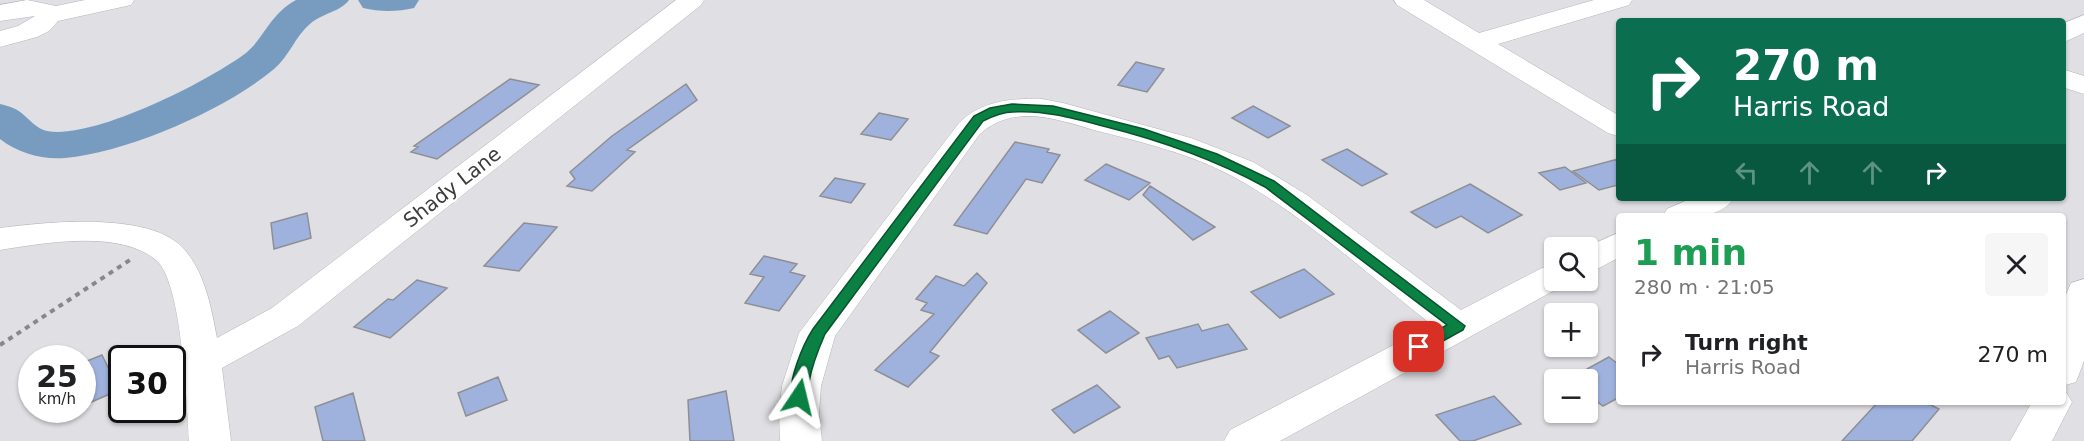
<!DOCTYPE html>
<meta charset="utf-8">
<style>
:root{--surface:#fff;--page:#f6f6f6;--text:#202124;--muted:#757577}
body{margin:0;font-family:"DejaVu Sans",sans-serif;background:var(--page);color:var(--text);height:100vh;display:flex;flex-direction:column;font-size:22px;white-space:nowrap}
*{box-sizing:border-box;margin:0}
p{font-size:20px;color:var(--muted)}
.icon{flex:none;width:33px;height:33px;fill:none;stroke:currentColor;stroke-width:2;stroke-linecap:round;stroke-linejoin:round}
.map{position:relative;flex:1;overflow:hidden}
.side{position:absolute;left:1616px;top:213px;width:450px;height:192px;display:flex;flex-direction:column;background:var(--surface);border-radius:6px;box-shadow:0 2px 4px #0004}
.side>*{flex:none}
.banner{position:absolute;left:1616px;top:18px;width:450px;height:183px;border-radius:6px;box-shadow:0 2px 4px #0004;background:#0b6e4f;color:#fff;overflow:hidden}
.controls{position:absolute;left:1544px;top:237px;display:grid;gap:12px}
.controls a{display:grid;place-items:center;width:54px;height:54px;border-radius:6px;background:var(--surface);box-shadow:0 2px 4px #0004;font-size:30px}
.speed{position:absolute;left:18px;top:345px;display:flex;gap:12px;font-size:30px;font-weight:700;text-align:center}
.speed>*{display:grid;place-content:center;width:78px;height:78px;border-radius:50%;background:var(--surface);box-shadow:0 2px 4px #0004;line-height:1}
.speed small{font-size:15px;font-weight:400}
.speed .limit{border:3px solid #111;border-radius:9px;background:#fff;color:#111}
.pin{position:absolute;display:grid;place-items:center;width:51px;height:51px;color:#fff;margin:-26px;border-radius:12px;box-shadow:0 3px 9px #0006}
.me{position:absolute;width:66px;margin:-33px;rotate:10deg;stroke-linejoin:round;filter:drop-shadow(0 0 4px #0008)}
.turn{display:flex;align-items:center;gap:21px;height:126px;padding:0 18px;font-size:27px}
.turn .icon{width:78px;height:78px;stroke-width:2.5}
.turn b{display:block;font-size:42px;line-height:51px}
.lanes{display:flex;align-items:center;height:57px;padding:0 18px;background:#0003;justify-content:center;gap:30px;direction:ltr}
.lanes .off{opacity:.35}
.round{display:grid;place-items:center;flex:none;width:63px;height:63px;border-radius:6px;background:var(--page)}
.headline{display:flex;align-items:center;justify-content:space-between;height:102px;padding:0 18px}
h1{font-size:36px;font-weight:600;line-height:45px;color:#1e9e55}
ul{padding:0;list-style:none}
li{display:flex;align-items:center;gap:18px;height:78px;padding:0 18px}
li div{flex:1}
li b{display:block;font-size:22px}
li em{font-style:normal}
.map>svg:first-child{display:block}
</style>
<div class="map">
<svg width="2084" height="441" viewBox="0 0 2084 441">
<rect width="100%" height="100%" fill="#dfdfe4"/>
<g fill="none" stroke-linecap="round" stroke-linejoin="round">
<!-- river -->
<path fill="#779cbf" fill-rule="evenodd" d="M296 0H349C340 12 323 13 311 23 295 36 289 57 274 69 225 110 128 152 65 158 42 160 18 153 0 139V104C4 105 9 106 13 108 26 113 33 128 47 131 93 140 209 81 246 53 265 37 270 14 296 0Z
M358 0H419L414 8C397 12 380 12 363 8Z"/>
</g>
<!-- building -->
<path fill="#9fb2dd" stroke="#8e8f94" stroke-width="1.5" d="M1136 62 1164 69 1147 92 1118 85Z
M510 79 539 85 437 159 411 152 418 147 414 146Z
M686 84 697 100 627 150 635 152 592 191 567 186 575 179 570 172 612 136Z
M1253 106 1290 126 1268 138 1232 118Z
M879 113 908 119 891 140 861 134Z
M1015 142 1049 149 1047 152 1060 155 1042 183 1026 179 987 234 954 225Z
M1347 149 1387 174 1362 186 1322 160Z
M1618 159V185L1599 190 1573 171Z
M1106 164 1150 183 1129 200 1085 180Z
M1565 167 1586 183 1560 190 1539 173Z
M835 178 865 184 851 203 820 196Z
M1470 184 1522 215 1488 233 1461 216 1436 228 1411 212Z
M1150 186 1215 227 1193 240 1143 195Z
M307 213 311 238 274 249 271 223Z
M524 223 557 227 519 271 484 266Z
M764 256 797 264 790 272 805 276 779 311 745 303 764 277 750 274Z
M1304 269 1334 294 1280 318 1251 292Z
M977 273 987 283 930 352 939 356 908 387 875 370 934 314 921 310 927 303 916 299 936 276 964 286Z
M417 280 447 288 390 338 354 327 388 299 393 300Z
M1110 311 1139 333 1106 353 1078 330Z
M1198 324 1202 331 1228 324 1247 349 1177 368 1169 356 1159 359 1146 338Z
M102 355 119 390 82 406V363Z
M1609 357 1618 364V398L1603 406 1587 394V369Z
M498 377 507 400 466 416 458 393Z
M1097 385 1120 407 1074 433 1052 410Z
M726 391 734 441H690L688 400Z
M353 393 365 441H323L315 407Z
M1494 396 1521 424 1473 441H1460L1436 415Z
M1878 402H1925L1939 409 1912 441H1842Z"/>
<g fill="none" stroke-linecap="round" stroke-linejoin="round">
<defs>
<path id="minor" d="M27 0 56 6 85 0H134L131 5 58 21 49 31 37 37 0 47V31L18 26 35 16 0 21V5Z
M676 0H704L701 5 298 326 222 368 231 441H189C187 406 182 283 157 261 121 229 44 243 0 250V228C45 222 149 211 183 248 205 272 211 307 217 338L272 308Z
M1394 0H1424L1479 33 1594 0H1632L1629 5 1498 44 1618 115V136L1608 133 1397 5Z
M2084 15V33L2062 43V24Z
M2062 69 2084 76V94L2062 87Z
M1042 99 1063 103 1191 138 1253 162 1307 195 1461 310 1542 268 1554 265V280H1569L1566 284 1280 441H1224L1230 430 1432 325C1370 276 1301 213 1232 176 1189 153 1141 142 1094 130 1056 119 1012 103 979 135L835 336 821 386 819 413 822 441H780L779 413 782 386 799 333 959 123C981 101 1011 98 1042 99Z
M1692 198H1734C1718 221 1687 216 1663 216L1667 209Z
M1618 233V258L1599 268 1587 271V248H1584Z
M2084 279V361L2076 382 2062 386V304L2071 283Z
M2062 391 2066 392 2072 402 2052 441H2010L2032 402H2062Z"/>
</defs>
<!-- minor casing -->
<use href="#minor" stroke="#b6b6ba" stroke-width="1"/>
<!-- path -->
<path stroke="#88888b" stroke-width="4" stroke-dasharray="5 5" stroke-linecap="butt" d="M0 345 130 260"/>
<!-- minor -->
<use href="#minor" fill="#fff" fill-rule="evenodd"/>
</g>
<!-- route -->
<path fill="#0b8043" stroke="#07532c" stroke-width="1.5" d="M1012 104 1053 106 1144 129 1217 154 1274 181 1465 326 1463 330 1425 351H1414L1411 347 1414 343 1447 325 1265 187C1214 159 1159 140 1103 126 1073 118 1044 110 1013 112 1002 112 993 116 983 121L825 334C818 350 812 365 809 382 807 389 808 395 805 401H793C785 385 804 343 813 329L974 116 990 108Z"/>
<g text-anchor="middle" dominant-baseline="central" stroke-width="4.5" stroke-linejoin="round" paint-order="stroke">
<!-- street labels -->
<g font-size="20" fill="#3c3c3e" stroke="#fff">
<text transform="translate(452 187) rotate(-38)">Shady Lane</text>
</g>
</g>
</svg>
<div class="controls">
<a><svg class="icon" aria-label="search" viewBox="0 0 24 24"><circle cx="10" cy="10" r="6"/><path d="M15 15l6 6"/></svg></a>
<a>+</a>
<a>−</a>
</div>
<div class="speed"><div>25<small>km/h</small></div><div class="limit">30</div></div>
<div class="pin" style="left:1419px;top:347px;background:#d93025"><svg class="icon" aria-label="arrive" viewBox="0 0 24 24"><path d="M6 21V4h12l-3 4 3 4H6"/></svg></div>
<svg class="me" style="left:799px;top:397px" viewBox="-20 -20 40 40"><path d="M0-17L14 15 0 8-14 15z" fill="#0b8043" stroke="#fff" stroke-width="4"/></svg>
<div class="banner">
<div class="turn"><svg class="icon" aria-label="right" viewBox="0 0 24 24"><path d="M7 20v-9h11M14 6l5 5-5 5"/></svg><div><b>270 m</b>Harris Road</div></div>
<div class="lanes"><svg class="icon off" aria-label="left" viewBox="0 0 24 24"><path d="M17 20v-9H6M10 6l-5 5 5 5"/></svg><svg class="icon off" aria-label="ahead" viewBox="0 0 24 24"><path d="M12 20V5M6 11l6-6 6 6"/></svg><svg class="icon off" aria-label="ahead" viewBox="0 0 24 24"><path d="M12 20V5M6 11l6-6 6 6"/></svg><svg class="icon" aria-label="right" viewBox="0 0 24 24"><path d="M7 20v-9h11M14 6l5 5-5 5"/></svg></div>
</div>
<section class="side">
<div class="headline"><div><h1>1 min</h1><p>280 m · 21:05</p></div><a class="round"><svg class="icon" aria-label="close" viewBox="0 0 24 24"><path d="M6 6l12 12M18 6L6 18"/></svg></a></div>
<ul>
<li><svg class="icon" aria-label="right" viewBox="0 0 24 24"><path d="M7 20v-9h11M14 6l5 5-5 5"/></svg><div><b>Turn right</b><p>Harris Road</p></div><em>270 m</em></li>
</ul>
</section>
</div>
